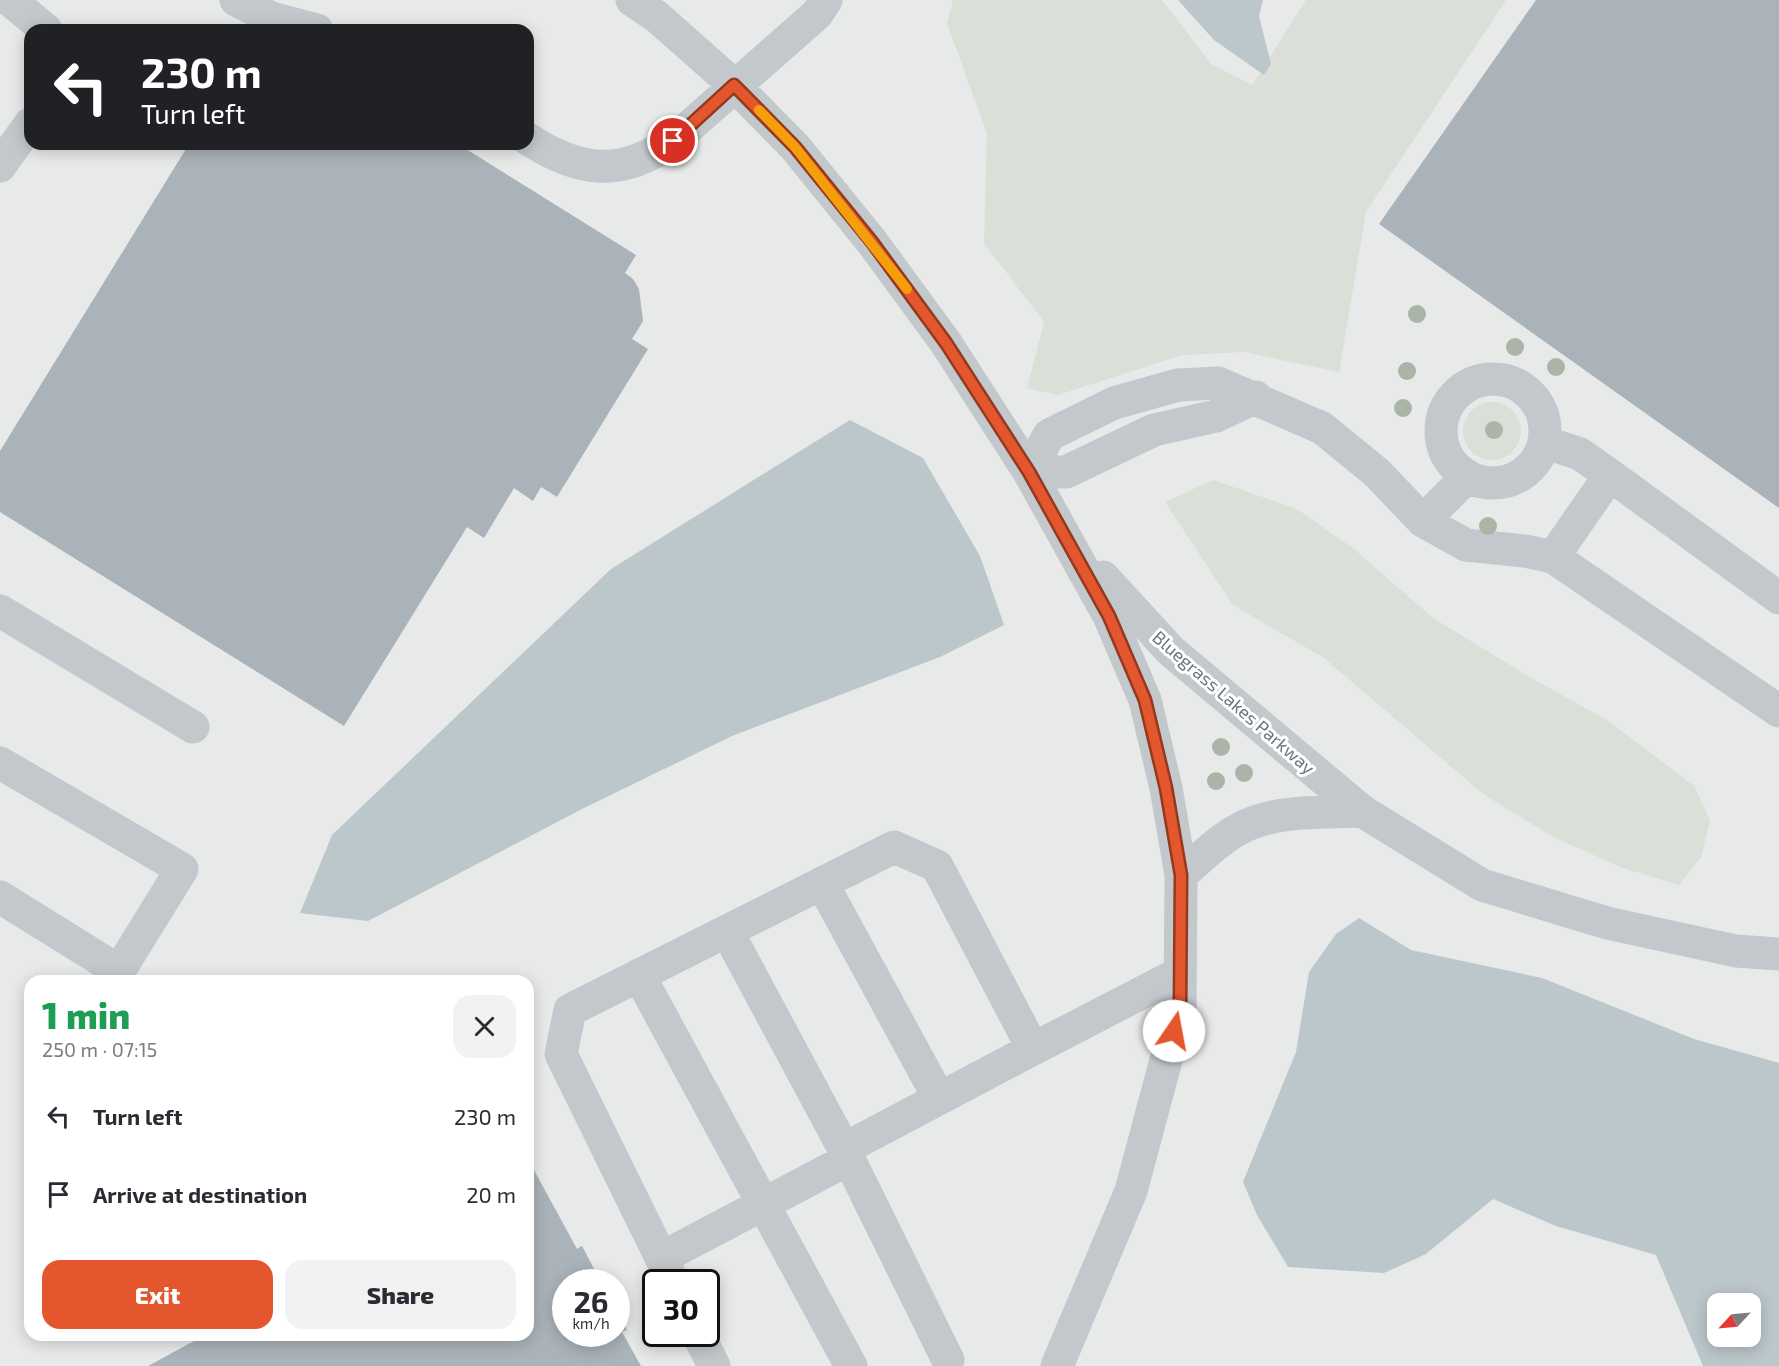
<!DOCTYPE html>
<meta charset="utf-8">
<style>
:root{--surface:#fff;--page:#f2f2f3;--text:#2b2b33;--muted:#7c7c81;--accent:#e4572e}
body{margin:0;font-family:"Exo 2",sans-serif;background:var(--page);color:var(--text);height:100vh;display:flex;flex-direction:column;font-size:22px;white-space:nowrap}
*{box-sizing:border-box;margin:0}
p{font-size:20px;color:var(--muted)}
.icon{flex:none;width:33px;height:33px;fill:none;stroke:currentColor;stroke-width:2;stroke-linecap:round;stroke-linejoin:round}
.map{position:relative;flex:1;overflow:hidden}
.drawer{position:absolute;left:24px;top:975px;width:510px;height:366px;display:flex;flex-direction:column;background:var(--surface);border-radius:18px;box-shadow:0 3px 15px #0003}
.drawer>*{flex:none}
.top-card{position:absolute;left:24px;top:24px;width:510px;height:126px;border-radius:18px;box-shadow:0 3px 15px #0003;background:#202124;color:#fff;overflow:hidden}
.needle{width:39px;rotate:244deg}
.tools{position:absolute;left:1707px;top:1293px;display:grid;gap:12px}
.tools a{display:grid;place-items:center;width:54px;height:54px;border-radius:12px;background:var(--surface);box-shadow:0 3px 15px #0003;font-size:30px}
.speed{position:absolute;left:552px;top:1269px;display:flex;gap:12px;font-size:30px;font-weight:700;text-align:center}
.speed>*{display:grid;place-content:center;width:78px;height:78px;border-radius:50%;background:var(--surface);box-shadow:0 3px 15px #0003;line-height:1}
.speed small{font-size:15px;font-weight:400}
.speed .limit{border:3px solid #111;border-radius:9px;background:#fff;color:#111}
.pin{position:absolute;display:grid;place-items:center;width:51px;height:51px;color:#fff;margin:-26px;border:3px solid #fff;border-radius:50%;box-shadow:0 2px 6px #0007}
.me{position:absolute;width:66px;margin:-33px;rotate:12deg;stroke-linejoin:round;filter:drop-shadow(0 0 4px #0008)}
.turn{display:flex;align-items:center;gap:21px;height:126px;padding:0 18px;font-size:27px}
.turn .icon{width:78px;height:78px;stroke-width:2.5}
.turn b{display:block;font-size:42px;line-height:51px}
.round{display:grid;place-items:center;flex:none;width:63px;height:63px;border-radius:18px;background:var(--page)}
.summary{display:flex;align-items:center;justify-content:space-between;height:102px;padding:0 18px}
h1{font-size:36px;font-weight:800;line-height:45px;color:#1e9e55}
.action{display:flex;gap:12px;margin-top:auto;padding:12px 18px}
.action a{flex:1;height:69px;border-radius:18px;background:var(--accent);color:#fff;font-size:24px;font-weight:800;line-height:69px;text-align:center}
.action a+a{background:var(--page);color:var(--text)}
ul{padding:0;list-style:none}
li{display:flex;align-items:center;gap:18px;height:78px;padding:0 18px}
li div{flex:1}
li b{display:block;font-size:22px}
li em{font-style:normal}
.map>svg:first-child{display:block}
</style>
<div class="map">
<svg width="1779" height="1366" viewBox="0 0 1779 1366">
<rect width="100%" height="100%" fill="#fafaf8"/>
<!-- built -->
<path fill="#e8e9e9" fill-rule="evenodd" d="M0 0H1779V1366H0ZM30 30H528V144H30ZM30 981H528V1335H30ZM566 1282H616V1334H566ZM656 1282H706V1334H656ZM1718 1304H1750V1336H1718Z"/>
<!-- green -->
<path fill="#dadfd7" d="M953 0H1162L1211 64 1252 85 1306 0H1506L1366 212 1339 372 1244 352 1182 355 1058 395 1027 388 1044 322 984 243 987 134 947 23Z
M1463 431a29 29 0 1 1 58 0a29 29 0 1 1-58 0Z
M1213 480 1297 509 1354 549 1433 618 1528 676 1610 722 1695 787 1710 821 1701 857 1679 885 1623 868 1555 838 1483 794 1324 658 1233 605 1165 502Z"/>
<!-- water -->
<path fill="#bbc7cb" fill-rule="evenodd" d="M1178 0H1263L1259 16 1271 64 1264 75 1214 40Z
M850 420 923 458 980 556 1004 625 940 657 732 736 584 808 368 921 300 913 332 835 611 569Z
M1359 918 1411 950 1542 978 1694 1039 1779 1063V1366H1703L1656 1255 1556 1226 1493 1199 1426 1254 1384 1273 1288 1267 1257 1215 1243 1182 1296 1052 1309 972 1336 934ZM1718 1304H1750V1336H1718Z"/>
<!-- building -->
<path fill="#aab3b9" d="M1536 0H1779V508L1379 224Z
M189 144H458L636 255 625 273 633 279 639 289 643 321 632 339 648 349 557 497 541 487 533 501 514 488 484 538 467 527 344 726 0 512V451Z
M528 1159 577 1249 582 1246 601 1282H566V1334H616V1310L627 1330 622 1332 641 1366H148L205 1335H528Z"/>
<g fill="none" stroke-linecap="round" stroke-linejoin="round">
<!-- minor -->
<path stroke="#c3c8cc" stroke-width="33" d="M10 0 46 30
M236 0 271 18 317 30
M632 0 656 16 734 85 795 147 872 242 946 343 1029 472 1109 616 1145 700 1166 788 1181 875 1180 1008 1131 1191 1057 1366
M528 139C580 173 621 177 673 141L817 14 826 0
M0 166 30 124
M1441 431a52 52 0 1 1 104 0a52 52 0 1 1-104 0Z
M1256 397 1216 416 1154 430 1066 472H1029L1049 435 1114 403 1178 385 1218 383 1322 428 1376 472 1423 521 1466 545 1525 551 1553 557 1779 711
M1544 442 1580 454 1610 475
M1423 521 1468 476
M1553 557 1610 475 1779 598
M1103 577 1171 651 1362 811 1482 885 1607 923 1736 951 1779 954
M0 611 193 727
M0 763 182 869 119 971 0 897
M1181 875C1199 860 1218 840 1239 829 1276 809 1322 813 1362 811
M822 883 939 1098
M727 931 844 1149
M639 975 851 1366
M661 1258 849 1159
M673 1282 561 1054 570 1010 894 847 937 866 1033 1049 1180 973
M698 1334 714 1366
M948 1360 844 1149 1033 1049"/>
</g>
<!-- trees -->
<g fill="#aab4a7">
<circle cx="1417" cy="314" r="9"/>
<circle cx="1515" cy="347" r="9"/>
<circle cx="1556" cy="367" r="9"/>
<circle cx="1407" cy="371" r="9"/>
<circle cx="1403" cy="408" r="9"/>
<circle cx="1494" cy="430" r="9"/>
<circle cx="1488" cy="526" r="9"/>
<circle cx="1221" cy="747" r="9"/>
<circle cx="1244" cy="773" r="9"/>
<circle cx="1216" cy="781" r="9"/>
</g>
<g fill="none" stroke-linecap="round" stroke-linejoin="round">
<defs>
<path id="route" d="M673 141 734 85 795 147 872 242 946 343 1029 472 1109 616 1145 700 1166 788 1181 875 1180 1008 1174 1031"/>
</defs>
<!-- route casing -->
<use href="#route" stroke="#94391e" stroke-width="15"/>
<!-- route -->
<use href="#route" stroke="#e4572e" stroke-width="10"/>
<!-- slow -->
<path stroke="#f59e0b" stroke-width="10" d="M759 110 795 147 907 289"/>
</g>
<g text-anchor="middle" dominant-baseline="central" stroke-width="6" stroke-linejoin="round" paint-order="stroke">
<!-- street labels -->
<g font-size="18" fill="#657683" stroke="#fff">
<text transform="translate(1234 702) rotate(41)">Bluegrass Lakes Parkway</text>
</g>
</g>
</svg>
<div class="tools">
<a><svg class="needle" viewBox="-14 -14 28 28"><path d="M0-13l5 13h-10z" fill="#e53935"/><path d="M0 13l5-13h-10z" fill="#7c7c81"/></svg></a>
</div>
<div class="speed"><div>26<small>km/h</small></div><div class="limit">30</div></div>
<div class="pin" style="left:673px;top:141px;background:#d93025"><svg class="icon" aria-label="arrive" viewBox="0 0 24 24"><path d="M6 21V4h12l-3 4 3 4H6"/></svg></div>
<svg class="me" style="left:1174px;top:1031px" viewBox="-20 -20 40 40"><circle r="19" fill="#fff"/><path d="M0-13L10 11 0 6-10 11z" fill="#e4572e"/></svg>
<div class="top-card">
<div class="turn"><svg class="icon" aria-label="left" viewBox="0 0 24 24"><path d="M17 20v-9H6M10 6l-5 5 5 5"/></svg><div><b>230 m</b>Turn left</div></div>
</div>
<section class="drawer">
<div class="summary"><div><h1>1 min</h1><p>250 m · 07:15</p></div><a class="round"><svg class="icon" aria-label="close" viewBox="0 0 24 24"><path d="M6 6l12 12M18 6L6 18"/></svg></a></div>
<ul>
<li><svg class="icon" aria-label="left" viewBox="0 0 24 24"><path d="M17 20v-9H6M10 6l-5 5 5 5"/></svg><div><b>Turn left</b></div><em>230 m</em></li>
<li><svg class="icon" aria-label="arrive" viewBox="0 0 24 24"><path d="M6 21V4h12l-3 4 3 4H6"/></svg><div><b>Arrive at destination</b></div><em>20 m</em></li>
</ul>
<div class="action"><a>Exit</a><a>Share</a></div>
</section>
</div>
